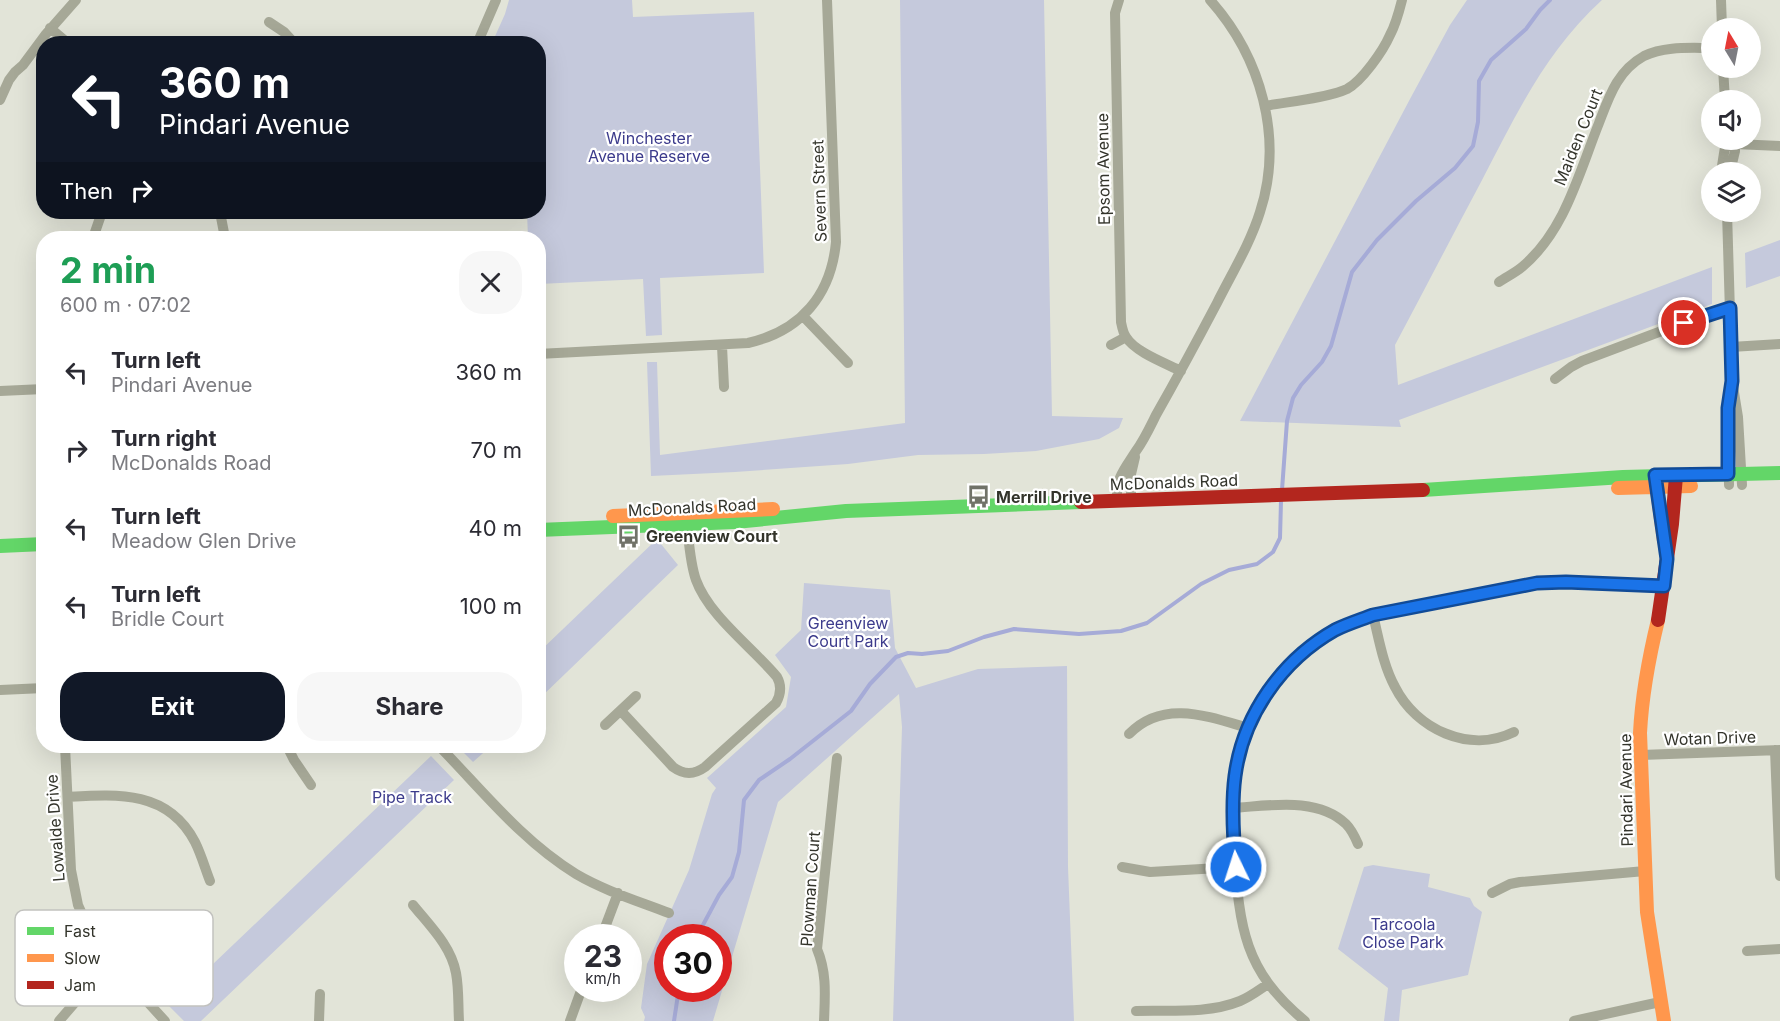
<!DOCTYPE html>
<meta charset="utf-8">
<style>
:root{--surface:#fff;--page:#f7f7f7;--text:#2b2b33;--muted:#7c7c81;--accent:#111827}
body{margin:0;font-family:Inter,sans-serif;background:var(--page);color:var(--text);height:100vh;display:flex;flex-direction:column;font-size:22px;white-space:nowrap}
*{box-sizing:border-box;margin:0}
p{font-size:20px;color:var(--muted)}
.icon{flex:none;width:33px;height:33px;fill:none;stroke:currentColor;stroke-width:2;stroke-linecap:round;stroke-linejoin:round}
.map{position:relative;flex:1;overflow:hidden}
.sheet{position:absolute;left:36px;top:231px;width:510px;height:522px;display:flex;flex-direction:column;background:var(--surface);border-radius:24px;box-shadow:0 6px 24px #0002}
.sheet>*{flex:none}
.guide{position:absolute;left:36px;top:36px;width:510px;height:183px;border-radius:24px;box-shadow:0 6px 24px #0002;background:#111827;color:#fff;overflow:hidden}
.needle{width:39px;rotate:350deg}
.fabs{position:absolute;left:1701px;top:18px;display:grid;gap:12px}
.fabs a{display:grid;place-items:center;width:60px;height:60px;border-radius:50%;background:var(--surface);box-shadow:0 6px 24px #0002;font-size:30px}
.speed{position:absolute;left:564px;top:924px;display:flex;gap:12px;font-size:30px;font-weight:700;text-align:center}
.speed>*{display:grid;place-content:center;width:78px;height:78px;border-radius:50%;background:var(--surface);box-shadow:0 6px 24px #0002;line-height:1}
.speed small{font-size:15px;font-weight:400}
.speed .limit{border:9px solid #d22;background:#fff;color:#111}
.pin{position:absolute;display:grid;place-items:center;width:51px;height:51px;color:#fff;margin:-26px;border:3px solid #fff;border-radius:50%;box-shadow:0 2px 6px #0007}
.me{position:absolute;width:66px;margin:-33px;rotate:356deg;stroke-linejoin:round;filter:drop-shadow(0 0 4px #0008)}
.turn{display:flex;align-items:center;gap:21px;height:126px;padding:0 24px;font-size:27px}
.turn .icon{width:78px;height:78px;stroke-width:2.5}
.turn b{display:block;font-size:42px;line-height:51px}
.then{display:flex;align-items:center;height:57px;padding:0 24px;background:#0003;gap:12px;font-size:22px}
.round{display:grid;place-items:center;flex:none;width:63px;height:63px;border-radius:24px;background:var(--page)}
.head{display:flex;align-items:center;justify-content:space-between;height:102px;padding:0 24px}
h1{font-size:36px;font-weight:700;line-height:45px;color:#1e9e55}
.button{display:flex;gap:12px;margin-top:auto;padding:12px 24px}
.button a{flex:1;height:69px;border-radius:24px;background:var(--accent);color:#fff;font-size:24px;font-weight:700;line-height:69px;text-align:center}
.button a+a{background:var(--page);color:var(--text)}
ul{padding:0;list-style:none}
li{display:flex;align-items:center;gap:18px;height:78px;padding:0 24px}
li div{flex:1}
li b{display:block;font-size:22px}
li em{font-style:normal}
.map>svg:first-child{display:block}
</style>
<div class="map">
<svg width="1780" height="1021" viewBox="0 0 1780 1021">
<rect width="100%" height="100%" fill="#e2e4d8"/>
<!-- green -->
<path fill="#c5c9dc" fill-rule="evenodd" d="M509 0H632L633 17 754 12 764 273 660 278 662 335 646 336 643 279 539 284 538 238H528L527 212H538V44L492 43 505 14Z
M900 0H1044L1052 416 1123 418 1119 428 1099 439 1036 451 984 454 918 455 848 464 735 472 651 476 647 362H657L660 455 905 423Z
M1467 0H1602C1545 52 1516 115 1481 182 1452 236 1424 291 1395 345L1398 385 1712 267V304L1399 420 1401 427 1240 421 1410 99 1450 25Z
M1780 240V276L1746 288 1745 253Z
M657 539 678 565 539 699V652Z
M804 583 890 590 895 648 916 688 978 669 1067 666 1068 867 1074 1021H893L902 727 899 694 778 802 713 1021H644L645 1017 641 1008 647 964 689 870 712 794 716 788 707 778 786 707 791 677 775 655 801 630ZM668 938H718V988H668Z
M457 746H491L473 762Z
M431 756 454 780 201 1021H184L169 1006Z
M1373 865 1430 874 1428 887 1470 898 1474 906 1482 912 1468 975 1402 990 1399 1021H1384L1388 988 1338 949 1364 867Z"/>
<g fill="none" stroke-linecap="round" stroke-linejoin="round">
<!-- stream -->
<path stroke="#a6abd7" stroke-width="4" d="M1282 490 1287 421 1293 398 1301 385 1322 362 1331 346 1352 272 1377 240 1416 201 1455 168 1473 146 1478 122 1479 81 1491 60 1526 29 1540 10 1550 0
M696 938 719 895 732 877 739 852 744 800 759 780 790 759 851 711 870 684 896 657 908 653 922 654 948 651 984 637 1014 629 1079 634 1121 631 1147 623 1201 584 1229 570 1257 564 1273 552 1280 538 1281 501
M674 1021 679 988"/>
<!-- street -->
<path stroke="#a6a897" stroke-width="10" d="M1119 0 1115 13 1121 322C1122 327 1123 333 1126 337 1135 352 1165 363 1181 371
M1721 0 1722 28
M269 22 284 32 295 44
M50 28 69 44
M477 44 496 0
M1723 68 1725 100
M0 100 9 80 15 72 23 65 46 34 76 0
M1265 106C1286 102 1328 98 1347 89 1362 81 1383 51 1390 35 1396 24 1399 12 1402 0
M1725 147 1735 144 1780 146
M1721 172 1725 147 1724 140
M1730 172 1735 151V140
M220 212 225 238
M1727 212 1732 380 1738 417 1742 485
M93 238 102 212
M1499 282C1506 277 1515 273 1522 267 1565 231 1579 173 1599 123 1609 97 1617 71 1644 56 1664 46 1689 48 1712 48
M803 316 848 363
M1111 345 1126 337
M722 346 724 387
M1731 347 1780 344
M538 354 748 343C801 331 831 295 836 242L827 0
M1555 379 1571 367 1582 361 1704 315 1730 308
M0 391 44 389
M1729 485 1728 408 1731 387
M1117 500C1116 477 1124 470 1136 451 1144 440 1150 427 1156 415 1177 378 1197 341 1217 303 1232 273 1250 244 1260 212 1284 138 1261 57 1210 0
M1131 500V474L1135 457
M1373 615C1379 639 1383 665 1395 687 1416 729 1469 754 1514 732
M0 690 44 688
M621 711 673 767C684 775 694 775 705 767L776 703C781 694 782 686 777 677 753 648 709 616 696 580 690 563 689 542 687 524L689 518
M605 725 636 696
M1129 734C1163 699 1207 716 1248 728
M65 746 71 870 78 905 91 934 101 951 165 1021
M287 746 294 760 311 785
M439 746C482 790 522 841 576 874 605 891 638 901 669 913
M1775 750 1780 876
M1641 755 1780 750
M68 797C117 794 168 790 195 842 201 854 205 868 210 881
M1232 808C1268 806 1317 796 1346 824 1352 830 1355 837 1358 844
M1122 867 1150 872 1236 867
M1492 893 1510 884 1520 882 1645 871
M413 905C430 926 451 946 456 973 459 989 458 1005 459 1021
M601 938 618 893
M1747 951 1780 949
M1136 1011C1170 1010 1208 1014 1240 1001 1250 997 1259 990 1268 984
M59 1021 78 999 114 967
M319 1021 320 994
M570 1021 582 988
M824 1021C825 995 827 973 817 949L837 758
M1305 1021C1243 970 1240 927 1234 852 1233 826 1231 801 1235 775 1244 709 1289 648 1351 623 1377 612 1406 608 1434 602 1473 595 1512 584 1551 582 1588 580 1627 585 1664 586
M1574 1021 1660 1002"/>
<!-- fast -->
<path stroke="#63d668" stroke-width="14" d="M1423 490 1623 477 1780 473
M538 530 735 522 846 511 1081 502
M0 546 44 544"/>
<!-- slow -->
<path stroke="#ff974d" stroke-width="14" d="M1655 476 1664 541
M1618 488 1691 486
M613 516 773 509
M1658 620C1649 657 1642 694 1640 733L1647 912 1664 1021"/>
<!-- jam -->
<path stroke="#b3261e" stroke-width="14" d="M1081 502 1423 490
M1658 620 1672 524 1676 476"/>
</g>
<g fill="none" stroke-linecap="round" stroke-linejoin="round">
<defs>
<path id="route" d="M1236 867C1233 836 1231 806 1235 776 1243 715 1282 660 1335 630 1347 624 1360 620 1373 615L1537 583 1566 582 1664 586 1667 559 1655 475 1728 474V408L1732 381 1730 308 1684 323"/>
</defs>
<!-- route casing -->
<use href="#route" stroke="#114b97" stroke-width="15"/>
<!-- route -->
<use href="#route" stroke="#1a73e8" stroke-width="10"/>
</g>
<!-- icons -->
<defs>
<symbol id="bus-bare" viewBox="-9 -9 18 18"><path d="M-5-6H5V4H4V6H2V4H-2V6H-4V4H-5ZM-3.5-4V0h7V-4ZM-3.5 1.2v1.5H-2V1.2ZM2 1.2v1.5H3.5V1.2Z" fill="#707268" stroke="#fff" stroke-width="2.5" paint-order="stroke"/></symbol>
</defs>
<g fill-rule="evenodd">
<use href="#bus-bare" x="962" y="480" width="33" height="33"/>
<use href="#bus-bare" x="612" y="520" width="33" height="33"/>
</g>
<g text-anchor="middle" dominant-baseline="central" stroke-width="4.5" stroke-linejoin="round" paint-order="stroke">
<!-- street labels -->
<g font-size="16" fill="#33342b" stroke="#fff">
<text transform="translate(1578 137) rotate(-68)">Maiden Court</text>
<text transform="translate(1103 169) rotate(-91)">Epsom Avenue</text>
<text transform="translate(819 191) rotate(-92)">Severn Street</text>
<text transform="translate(1174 482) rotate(-2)">McDonalds Road</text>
<text transform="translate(692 507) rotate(-3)">McDonalds Road</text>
<text transform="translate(1710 738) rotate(-2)">Wotan Drive</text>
<text transform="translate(1626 790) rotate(-91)">Pindari Avenue</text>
<text transform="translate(55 828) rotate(-94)">Lowalde Drive</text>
<text transform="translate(810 889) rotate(-86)">Plowman Court</text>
</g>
<!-- park labels -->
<g font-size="16" fill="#3c3b8c" stroke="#fff">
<text x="649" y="138">Winchester<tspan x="649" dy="18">Avenue Reserve</tspan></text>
<text x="848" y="623">Greenview<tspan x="848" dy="18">Court Park</tspan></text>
<text x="412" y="797">Pipe Track</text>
<text x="1403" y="924">Tarcoola<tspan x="1403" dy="18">Close Park</tspan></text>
</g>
<!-- poi labels -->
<g font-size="16" font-weight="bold" fill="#33342b" stroke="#fff" text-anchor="start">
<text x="996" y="497">Merrill Drive</text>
<text x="646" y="536">Greenview Court</text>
</g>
</g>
<!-- legend -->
<rect x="15" y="910" width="198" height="96" rx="9" fill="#fff" stroke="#c2c2bf" stroke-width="1.5"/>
<rect x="27" y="927" width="27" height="8" fill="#63d668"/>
<rect x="27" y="954" width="27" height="8" fill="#ff974d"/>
<rect x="27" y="981" width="27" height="8" fill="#b3261e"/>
<g font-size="16" fill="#33342b">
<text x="64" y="937">Fast</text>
<text x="64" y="964">Slow</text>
<text x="64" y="991">Jam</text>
</g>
</svg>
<div class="fabs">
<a><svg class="needle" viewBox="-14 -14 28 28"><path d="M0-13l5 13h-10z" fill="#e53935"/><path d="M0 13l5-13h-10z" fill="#7c7c81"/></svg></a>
<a><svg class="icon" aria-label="sound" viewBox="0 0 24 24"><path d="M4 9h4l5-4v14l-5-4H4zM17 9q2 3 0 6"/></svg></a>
<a><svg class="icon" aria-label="layers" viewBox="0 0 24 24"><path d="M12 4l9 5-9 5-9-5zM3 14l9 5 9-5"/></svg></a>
</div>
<div class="speed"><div>23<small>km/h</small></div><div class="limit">30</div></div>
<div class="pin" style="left:1684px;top:323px;background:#d93025"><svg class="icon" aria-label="arrive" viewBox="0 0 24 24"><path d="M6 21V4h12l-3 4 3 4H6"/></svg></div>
<svg class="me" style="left:1236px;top:867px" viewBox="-20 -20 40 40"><circle r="17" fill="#1a73e8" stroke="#fff" stroke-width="3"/><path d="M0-11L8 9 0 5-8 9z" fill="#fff"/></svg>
<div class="guide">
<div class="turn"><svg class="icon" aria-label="left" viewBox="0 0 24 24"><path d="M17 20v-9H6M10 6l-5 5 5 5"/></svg><div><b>360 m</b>Pindari Avenue</div></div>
<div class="then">Then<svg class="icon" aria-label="right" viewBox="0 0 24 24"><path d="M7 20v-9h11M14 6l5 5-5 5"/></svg></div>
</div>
<section class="sheet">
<div class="head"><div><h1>2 min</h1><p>600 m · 07:02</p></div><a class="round"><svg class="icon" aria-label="close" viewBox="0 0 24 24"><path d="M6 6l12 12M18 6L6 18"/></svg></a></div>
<ul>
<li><svg class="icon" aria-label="left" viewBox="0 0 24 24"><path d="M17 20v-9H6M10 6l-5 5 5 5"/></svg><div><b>Turn left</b><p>Pindari Avenue</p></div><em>360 m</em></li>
<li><svg class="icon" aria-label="right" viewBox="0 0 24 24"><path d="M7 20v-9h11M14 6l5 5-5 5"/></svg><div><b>Turn right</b><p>McDonalds Road</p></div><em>70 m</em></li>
<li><svg class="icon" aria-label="left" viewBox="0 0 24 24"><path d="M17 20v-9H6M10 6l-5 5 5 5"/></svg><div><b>Turn left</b><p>Meadow Glen Drive</p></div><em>40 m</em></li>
<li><svg class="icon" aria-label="left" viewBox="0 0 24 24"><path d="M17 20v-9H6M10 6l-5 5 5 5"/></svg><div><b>Turn left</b><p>Bridle Court</p></div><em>100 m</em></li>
</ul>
<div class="button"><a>Exit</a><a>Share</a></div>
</section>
</div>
